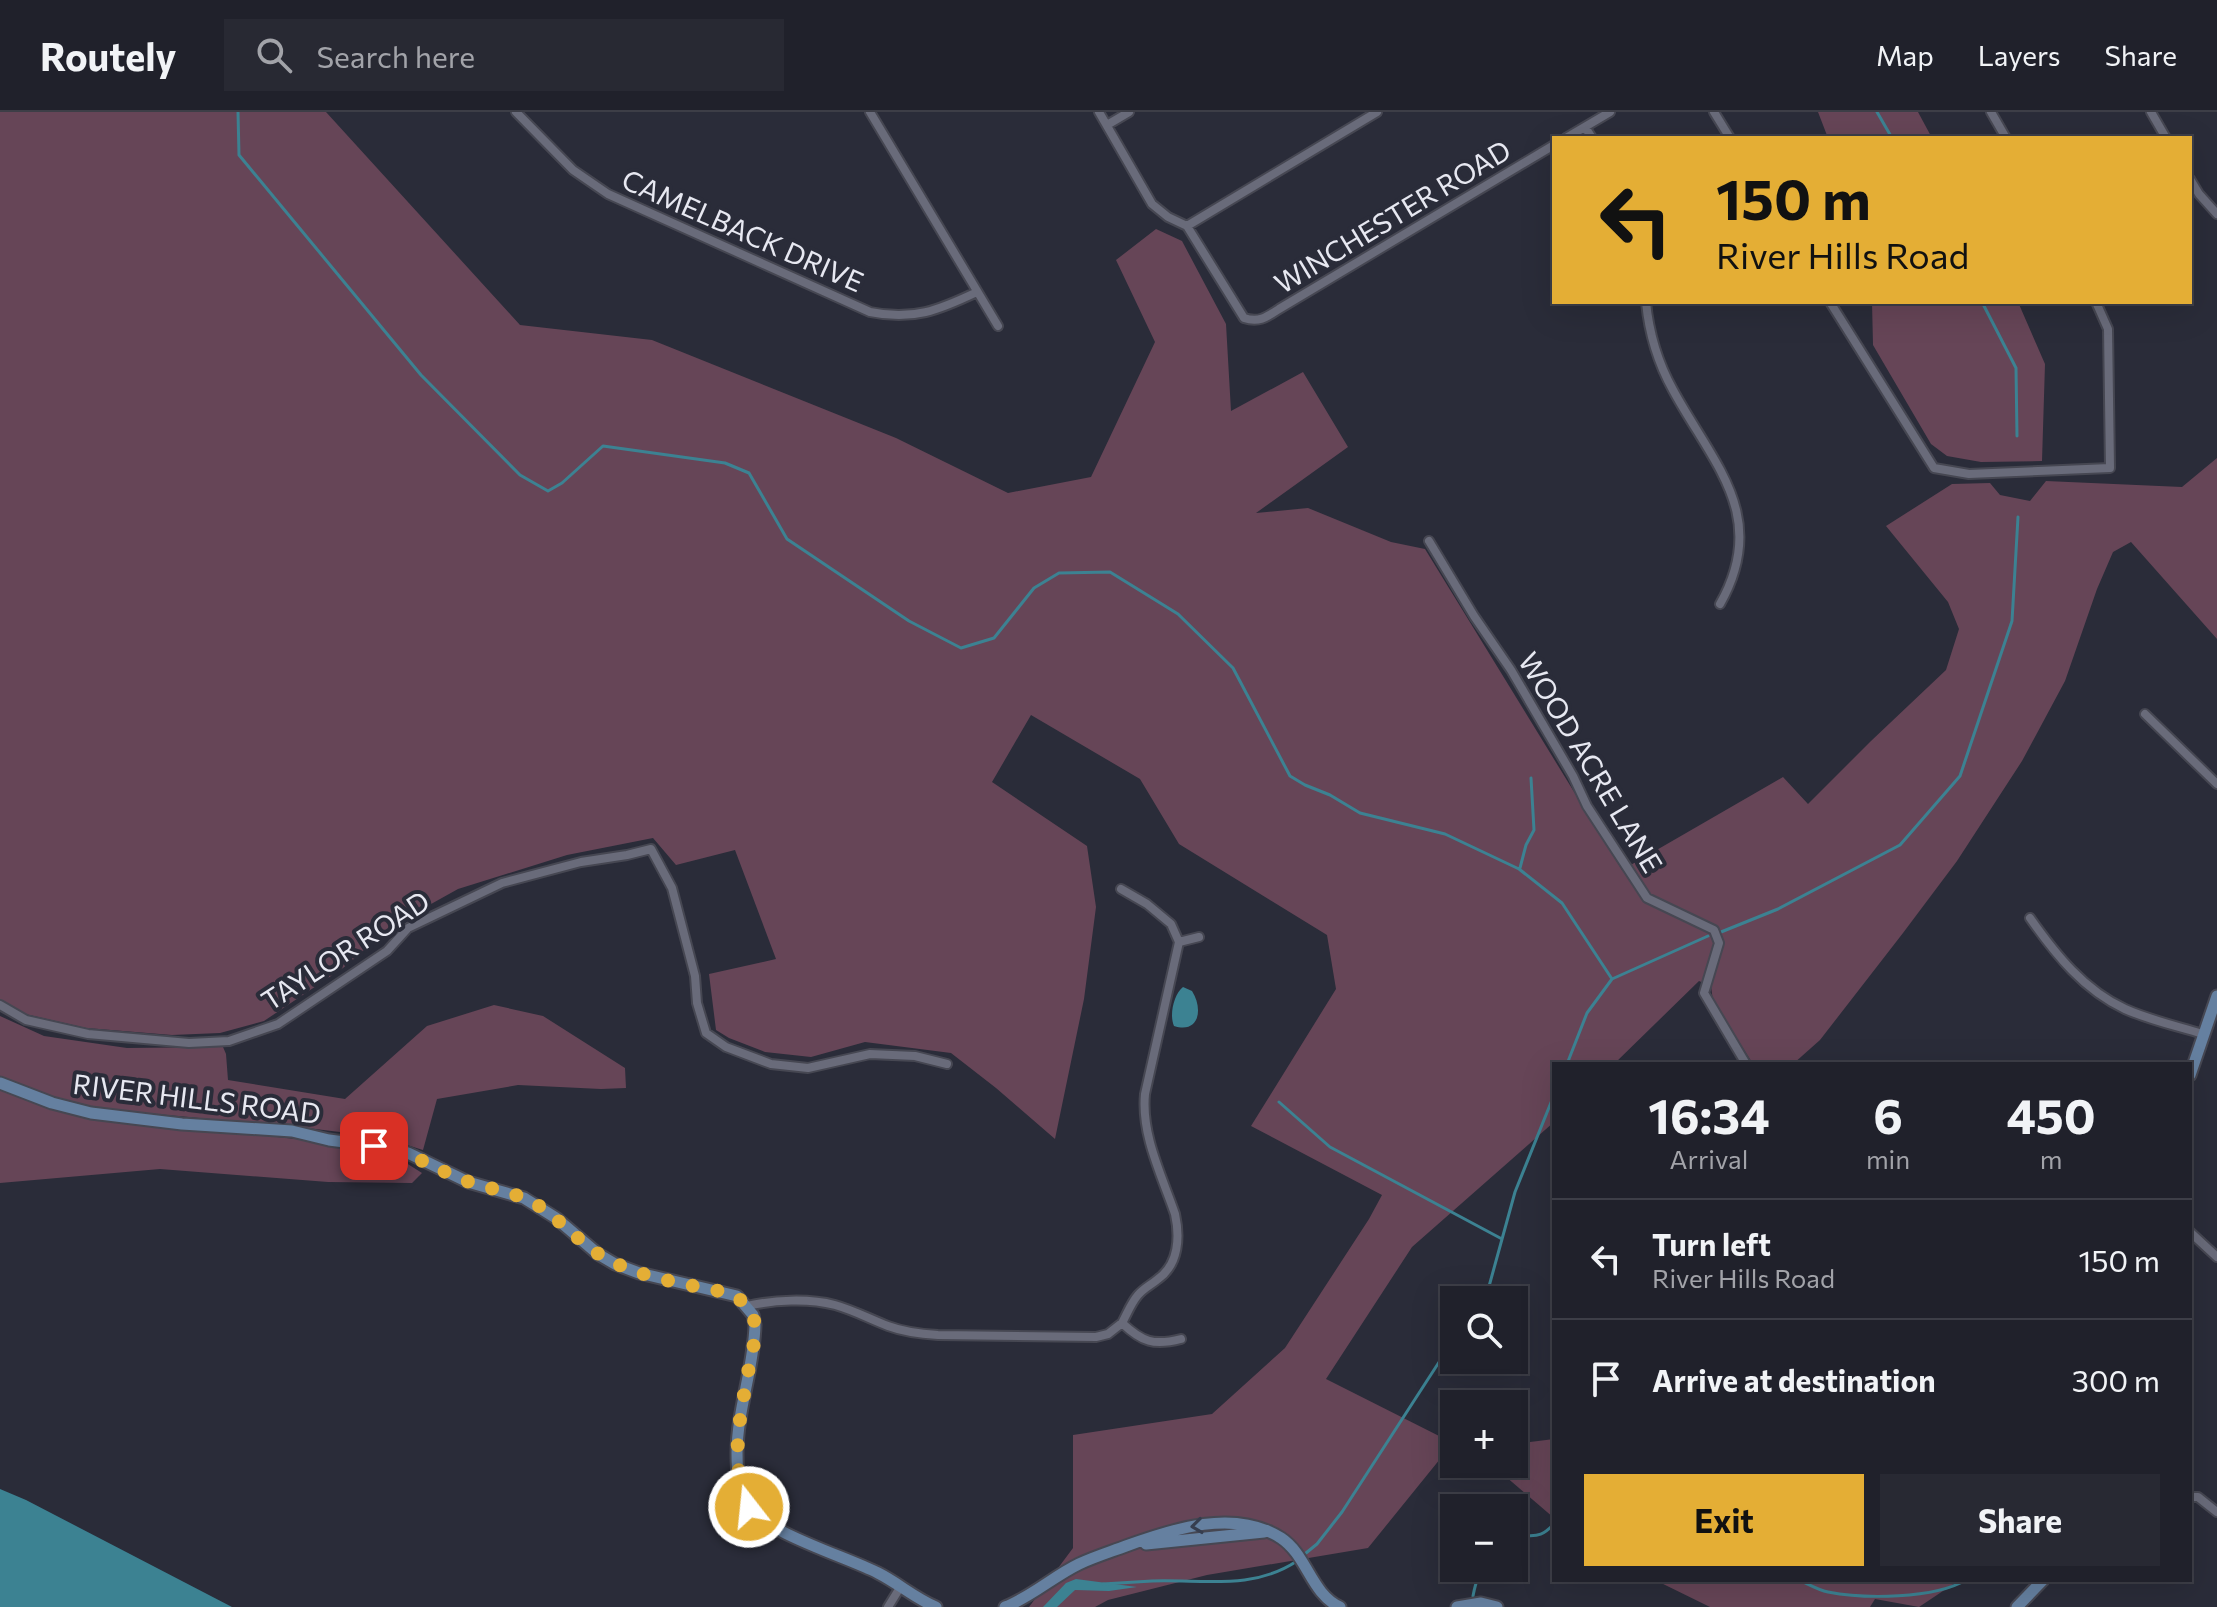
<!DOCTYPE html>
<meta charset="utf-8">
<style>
:root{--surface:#20212b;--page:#282933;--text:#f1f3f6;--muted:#a2a3a9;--line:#3d3e47;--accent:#e4ae35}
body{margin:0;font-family:Commissioner,sans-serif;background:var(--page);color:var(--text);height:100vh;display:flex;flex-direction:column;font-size:30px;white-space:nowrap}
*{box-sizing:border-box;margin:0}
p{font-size:26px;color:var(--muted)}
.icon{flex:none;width:44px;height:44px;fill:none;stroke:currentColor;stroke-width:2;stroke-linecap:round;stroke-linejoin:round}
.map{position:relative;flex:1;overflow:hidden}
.panel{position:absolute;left:1552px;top:950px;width:640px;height:520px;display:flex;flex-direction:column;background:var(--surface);border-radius:0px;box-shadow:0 8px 32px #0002,0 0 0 2px var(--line)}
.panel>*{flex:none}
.top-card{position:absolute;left:1552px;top:24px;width:640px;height:168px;border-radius:0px;box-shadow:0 8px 32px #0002,0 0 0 2px var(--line);background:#e4ae35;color:#111;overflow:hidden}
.controls{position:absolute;left:1440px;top:1174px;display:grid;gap:16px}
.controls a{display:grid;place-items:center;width:88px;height:88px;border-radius:0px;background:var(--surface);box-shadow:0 8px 32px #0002,0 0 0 2px var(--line);font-size:40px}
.pin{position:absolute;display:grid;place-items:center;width:68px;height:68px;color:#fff;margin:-34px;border-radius:16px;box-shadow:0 4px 12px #0006}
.me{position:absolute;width:88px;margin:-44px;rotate:344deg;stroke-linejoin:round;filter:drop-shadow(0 0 6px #0008)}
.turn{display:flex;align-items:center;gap:28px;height:168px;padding:0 32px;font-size:36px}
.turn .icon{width:104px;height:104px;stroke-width:2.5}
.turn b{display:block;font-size:56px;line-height:68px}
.eta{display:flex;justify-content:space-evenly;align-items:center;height:136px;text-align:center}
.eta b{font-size:48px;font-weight:700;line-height:56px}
.cta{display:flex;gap:16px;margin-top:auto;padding:16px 32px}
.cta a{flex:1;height:92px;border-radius:0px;background:var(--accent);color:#111;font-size:32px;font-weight:700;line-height:92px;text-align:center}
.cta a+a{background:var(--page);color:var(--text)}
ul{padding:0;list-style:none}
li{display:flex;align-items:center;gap:24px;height:120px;padding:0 32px;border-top:2px solid var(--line)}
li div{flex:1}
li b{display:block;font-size:30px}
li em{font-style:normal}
header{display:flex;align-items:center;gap:48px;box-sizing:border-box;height:112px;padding:0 40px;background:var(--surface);border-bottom:2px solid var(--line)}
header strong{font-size:38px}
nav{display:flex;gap:44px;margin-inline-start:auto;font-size:28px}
.search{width:560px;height:72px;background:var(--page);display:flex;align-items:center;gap:20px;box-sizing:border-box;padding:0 28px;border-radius:0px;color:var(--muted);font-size:30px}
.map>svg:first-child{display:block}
</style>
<header>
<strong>Routely</strong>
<div class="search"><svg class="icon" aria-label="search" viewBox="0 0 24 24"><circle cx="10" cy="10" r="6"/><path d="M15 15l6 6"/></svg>Search here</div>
<nav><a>Map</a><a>Layers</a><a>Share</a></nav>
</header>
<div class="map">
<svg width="2217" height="1495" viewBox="0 0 2217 1495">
<rect width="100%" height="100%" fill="#2a2c39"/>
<!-- green -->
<path fill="#664557" d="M0 0H326L520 213 652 228 896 326 1008 381 1091 365 1155 230 1116 148 1156 117 1182 129 1226 212 1231 299 1303 260 1348 335 1256 401 1308 396 1391 430 1425 437 1622 758 1783 665 1808 692 1871 629 1946 558 1959 517 1948 490 1886 414 1952 372 1990 371 2000 383 2030 389 2046 369 2182 375 2217 346V527L2131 430 2113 440 2097 477 2065 569 2022 649 1957 749 1903 821 1820 928 1793 952H1753L1713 889 1711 874 1699 869 1614 952H1554V1010L1412 1135 1326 1267 1453 1331 1368 1436 1207 1463 1108 1488 1095 1495H1029L1073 1436V1323L1212 1302 1285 1236 1369 1107 1382 1083 1251 1014 1336 877 1327 823 1179 732 1140 667 1031 603 992 670 1087 734 1096 795 1084 887 1055 1027 996 976 951 941 865 930 811 945 765 940 729 926 716 918 709 862 776 847 735 738 676 753 653 726 567 743 458 777 397 811 343 856 264 909 220 921 172 923 86 916 25 902 0 888Z
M1818 0H1918L1932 26H1828Z
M1872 190H2018L2045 252 2042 349 1981 350 1947 344 1931 332 1873 233Z
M494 893 543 904 625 956 626 976 601 977 518 973 437 987 423 1038 381 1025 307 1016 102 997 44 982 0 965V904L44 924 127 936 223 935 226 942 228 968 345 987 427 914Z
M0 977 72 1003 296 1027 392 1042 422 1061 412 1071 328 1070 160 1057 0 1071Z
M1554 1327V1406L1491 1352H1514V1332Z
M1655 1468H1955V1471L1919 1495 1875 1487 1870 1495H1710Z"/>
<!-- water -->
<path fill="#3c8292" d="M1183 875 1192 879C1203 896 1200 922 1174 914 1169 903 1174 882 1183 875Z
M0 1377 26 1388 232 1495H0Z
M1076 1467 1137 1475 1109 1479 1075 1478 1057 1495H1043L1066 1471Z"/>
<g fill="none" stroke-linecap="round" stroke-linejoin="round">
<!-- stream -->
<path stroke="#3c8292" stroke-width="3" d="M238 0 239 43 421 263 520 363 548 379 562 371 603 334 725 351 749 361 787 427 909 509 961 536 994 526 1034 476 1059 461 1110 460 1178 502 1233 556 1290 664 1305 673 1330 683 1360 701 1445 722 1519 757 1562 791 1612 867
M1877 0 1892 26
M1982 190 2016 256 2017 324
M1520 756 1526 733 1534 718 1531 666
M1721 820 1778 797 1900 733 1960 664 2012 509 2018 405
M1567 952 1587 901 1612 867 1708 824
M1279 990 1330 1035 1502 1127
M1481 1188 1488 1178 1515 1080 1554 983
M1514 1427C1532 1419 1536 1431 1554 1412
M1306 1441 1317 1432 1342 1400 1454 1227
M1799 1468C1808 1472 1818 1478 1828 1480 1864 1487 1934 1487 1966 1468
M1103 1472C1120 1471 1136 1470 1152 1469 1202 1467 1252 1479 1297 1449
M1473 1484C1475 1474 1477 1462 1487 1456"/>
<defs>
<path id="street" d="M516 0 573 58 608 82 870 200C913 209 939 198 977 180
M870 0 998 214
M1099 0 1152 92 1168 105 1187 114 1244 206C1259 211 1267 205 1279 197L1554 33
M1714 0 1730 26
M1991 0 2006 26
M2151 0 2166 26
M1107 13 1129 0
M1585 15 1592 26
M1566 26 1610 0
M2190 67 2199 82 2217 102
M1187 114 1377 0
M1646 190C1649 221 1658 251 1673 278 1713 352 1770 404 1720 492
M1830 190 1934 356 1969 362 2110 356 2108 217 2096 190
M1429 429 1474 504 1511 558 1573 664 1587 694 1647 786 1714 818 1719 831 1704 881 1746 952
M2145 602 2217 672
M1121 777 1147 792 1171 812 1179 830 1145 982C1141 1023 1162 1064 1175 1102 1180 1125 1179 1152 1158 1167 1151 1173 1144 1176 1138 1183 1131 1191 1127 1202 1122 1211
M2030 806C2056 843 2084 878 2125 897 2149 908 2177 914 2203 922
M1179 830 1199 825
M0 893 26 908 88 922 189 931 229 929 278 912 387 839 408 816 502 771 581 750 627 743 651 737 672 776 695 864 697 891 706 921 726 935 771 952 808 956 870 942 915 944 947 952
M2190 1120 2217 1145
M747 1194C774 1188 808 1186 835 1193 853 1198 870 1207 888 1214 904 1220 921 1222 938 1223L1096 1225 1108 1222 1122 1211C1142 1230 1154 1234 1181 1227
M2190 1385H2198L2217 1400
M888 1495 901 1474"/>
<path id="secondary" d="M2190 963 2217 884
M0 971 52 991 91 1001 182 1012 292 1019 329 1028 391 1036 408 1041 468 1070 524 1086 556 1106 598 1142 615 1152 639 1161 737 1184 753 1203 755 1213C754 1256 737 1298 737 1341 737 1358 738 1379 748 1394 766 1421 847 1445 878 1461 898 1471 916 1487 936 1495
M1146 1432 1264 1420
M1005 1495C1031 1485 1054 1464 1079 1452 1094 1445 1110 1440 1126 1434 1173 1417 1234 1396 1281 1426 1307 1443 1311 1482 1340 1495
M1457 1495 1481 1491 1497 1495
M2017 1495 2043 1468"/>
</defs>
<!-- street casing -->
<use href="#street" stroke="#464752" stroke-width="12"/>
<!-- secondary casing -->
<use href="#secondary" stroke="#464752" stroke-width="15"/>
<!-- street -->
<use href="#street" stroke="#696b7a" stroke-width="8"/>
<!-- secondary -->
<use href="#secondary" stroke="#6580a0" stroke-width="11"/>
</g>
<!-- one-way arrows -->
<defs><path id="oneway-chevron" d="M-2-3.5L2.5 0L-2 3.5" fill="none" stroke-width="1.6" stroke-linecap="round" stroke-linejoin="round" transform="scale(2)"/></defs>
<use stroke="#363d4e" href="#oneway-chevron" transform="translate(1197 1414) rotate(173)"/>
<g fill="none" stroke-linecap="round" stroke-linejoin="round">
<!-- route -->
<path stroke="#e4ae35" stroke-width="14" stroke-dasharray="0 25.2" d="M374 1034C410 1038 432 1056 464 1068 489 1078 516 1079 539 1094 566 1112 586 1139 617 1152 652 1168 691 1173 729 1181 742 1187 753 1198 755 1213 756 1226 752 1242 749 1255 741 1302 728 1350 749 1395"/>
</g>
<g text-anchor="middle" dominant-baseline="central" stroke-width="8" stroke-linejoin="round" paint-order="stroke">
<!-- street labels -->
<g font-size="28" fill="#e7e8f1" stroke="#2a2c39">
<text transform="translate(1392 104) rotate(-31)">WINCHESTER ROAD</text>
<text transform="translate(743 118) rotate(24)">CAMELBACK DRIVE</text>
<text transform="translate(1591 650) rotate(59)">WOOD ACRE LANE</text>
<text transform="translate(345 838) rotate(-33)">TAYLOR ROAD</text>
<text transform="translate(197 986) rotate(7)">RIVER HILLS ROAD</text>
</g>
</g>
</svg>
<div class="controls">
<a><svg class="icon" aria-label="search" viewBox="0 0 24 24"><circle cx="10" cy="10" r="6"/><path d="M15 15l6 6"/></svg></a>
<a>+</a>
<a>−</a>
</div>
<div class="pin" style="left:374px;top:1034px;background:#d93025"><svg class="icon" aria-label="arrive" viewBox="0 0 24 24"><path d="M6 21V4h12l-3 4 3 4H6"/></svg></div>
<svg class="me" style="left:749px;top:1395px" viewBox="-20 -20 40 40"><circle r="17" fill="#e4ae35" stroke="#fff" stroke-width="3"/><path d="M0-11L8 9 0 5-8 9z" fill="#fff"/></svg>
<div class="top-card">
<div class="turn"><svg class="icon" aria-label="left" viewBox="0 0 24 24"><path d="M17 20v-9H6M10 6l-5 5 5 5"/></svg><div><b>150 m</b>River Hills Road</div></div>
</div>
<section class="panel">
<div class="eta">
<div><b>16:34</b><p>Arrival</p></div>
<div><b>6</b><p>min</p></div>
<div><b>450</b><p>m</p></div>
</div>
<ul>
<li><svg class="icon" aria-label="left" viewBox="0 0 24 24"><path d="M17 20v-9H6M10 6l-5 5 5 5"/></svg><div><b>Turn left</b><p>River Hills Road</p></div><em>150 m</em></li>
<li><svg class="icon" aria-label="arrive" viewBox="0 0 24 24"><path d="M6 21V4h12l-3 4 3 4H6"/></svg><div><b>Arrive at destination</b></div><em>300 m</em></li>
</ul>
<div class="cta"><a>Exit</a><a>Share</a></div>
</section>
</div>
